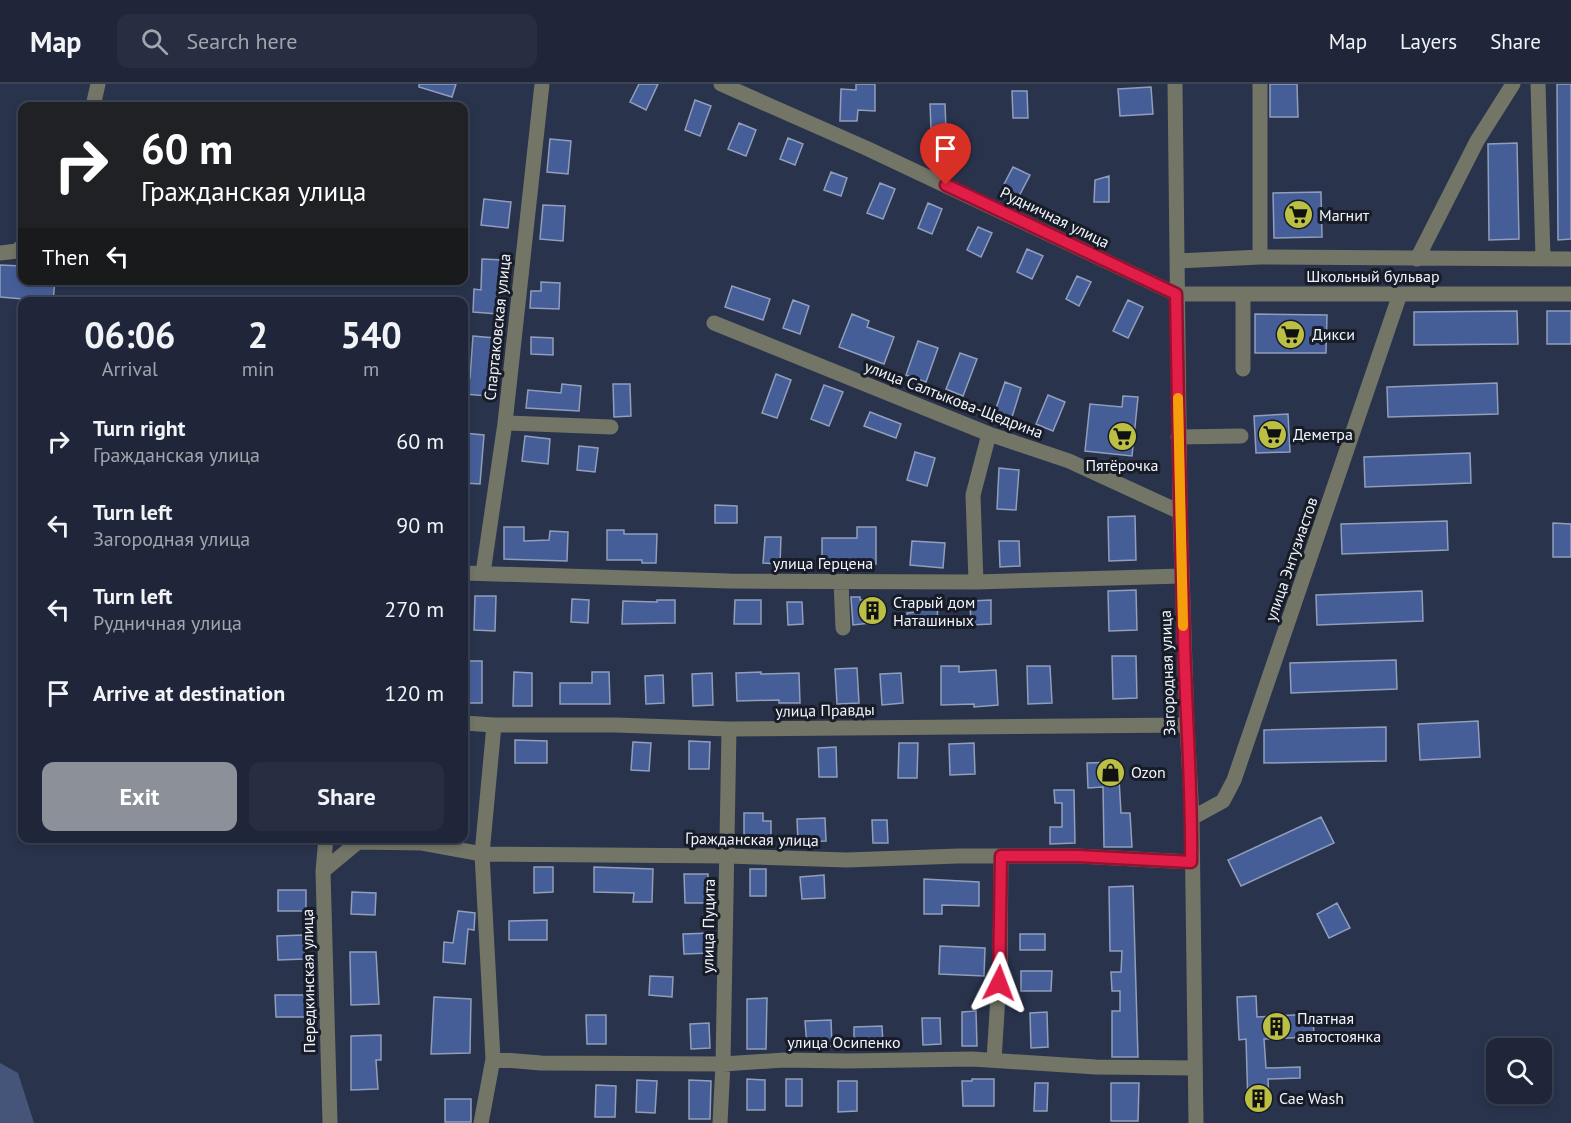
<!DOCTYPE html>
<meta charset="utf-8">
<style>
:root{--surface:#1f2639;--page:#272e41;--text:#f1f3f6;--muted:#a1a5ae;--line:#3c4353;--accent:#8c9099}
body{margin:0;font-family:"PT Sans",sans-serif;background:var(--page);color:var(--text);height:100vh;display:flex;flex-direction:column;font-size:22px;white-space:nowrap}
*{box-sizing:border-box;margin:0}
p{font-size:20px;color:var(--muted)}
.icon{flex:none;width:33px;height:33px;fill:none;stroke:currentColor;stroke-width:2;stroke-linecap:round;stroke-linejoin:round}
.map{position:relative;flex:1;overflow:hidden}
.drawer{position:absolute;left:18px;top:213px;width:450px;height:546px;display:flex;flex-direction:column;background:var(--surface);border-radius:12px;box-shadow:0 3px 9px #0003,0 0 0 2px var(--line)}
.drawer>*{flex:none}
.banner{position:absolute;left:18px;top:18px;width:450px;height:183px;border-radius:12px;box-shadow:0 3px 9px #0003,0 0 0 2px var(--line);background:#202124;color:#fff;overflow:hidden}
.tools{position:absolute;left:1486px;top:954px;display:grid;gap:12px}
.tools a{display:grid;place-items:center;width:66px;height:66px;border-radius:12px;background:var(--surface);box-shadow:0 3px 9px #0003,0 0 0 2px var(--line);font-size:30px}
.pin{position:absolute;display:grid;place-items:center;width:51px;height:51px;color:#fff;margin:-62px -26px;border-radius:50% 50% 50% 0;rotate:-45deg;box-shadow:0 0 6px #0007}
.pin .icon{rotate:45deg}
.me{position:absolute;width:66px;margin:-33px;rotate:3deg;stroke-linejoin:round;filter:drop-shadow(0 0 4px #0008)}
.turn{display:flex;align-items:center;gap:21px;height:126px;padding:0 24px;font-size:27px}
.turn .icon{width:78px;height:78px;stroke-width:2.5}
.turn b{display:block;font-size:42px;line-height:51px}
.then{display:flex;align-items:center;height:57px;padding:0 24px;background:#0003;gap:12px;font-size:22px}
.eta{display:flex;justify-content:space-evenly;align-items:center;height:102px;text-align:center}
.eta b{font-size:36px;font-weight:600;line-height:42px}
.button{display:flex;gap:12px;margin-top:auto;padding:12px 24px}
.button a{flex:1;height:69px;border-radius:12px;background:var(--accent);color:#fff;font-size:24px;font-weight:600;line-height:69px;text-align:center}
.button a+a{background:var(--page);color:var(--text)}
ul{padding:0;list-style:none}
li{display:flex;align-items:center;gap:18px;height:84px;padding:0 24px}
li div{flex:1}
li b{display:block;font-size:22px}
li em{font-style:normal}
header{display:flex;align-items:center;gap:36px;box-sizing:border-box;height:84px;padding:0 30px;background:var(--surface);border-bottom:2px solid var(--line)}
header strong{font-size:28px}
nav{display:flex;gap:33px;margin-inline-start:auto;font-size:21px}
.search{width:420px;height:54px;background:var(--page);display:flex;align-items:center;gap:15px;box-sizing:border-box;padding:0 21px;border-radius:12px;color:var(--muted);font-size:22px}
.map>svg:first-child{display:block}
</style>
<header>
<strong>Map</strong>
<div class="search"><svg class="icon" aria-label="search" viewBox="0 0 24 24"><circle cx="10" cy="10" r="6"/><path d="M15 15l6 6"/></svg>Search here</div>
<nav><a>Map</a><a>Layers</a><a>Share</a></nav>
</header>
<div class="map">
<svg width="1571" height="1039" viewBox="0 0 1571 1039">
<rect width="100%" height="100%" fill="#29334c"/>
<!-- pitch -->
<path fill="#455579" d="M0 979 18 989 34 1039H0Z"/>
<!-- building -->
<path fill="#465e98" stroke="#909ebc" stroke-width="1.5" d="M419 0H456L452 13 419 3Z
M639 0H658L646 26 630 18Z
M856 0H875V27L858 26 857 37H840L841 5 856 6Z
M1270 0H1297L1298 33H1270Z
M1557 0H1571V155L1558 156Z
M1151 3 1153 30 1120 32 1118 5Z
M1012 7H1027L1028 34H1013Z
M695 16 711 22 700 52 685 46Z
M930 20H945L946 45H931Z
M739 39 756 46 746 72 728 65Z
M788 54 803 60 795 81 780 75Z
M550 55 571 57 568 90 547 88Z
M1517 59 1519 155 1489 156 1488 60Z
M1013 83 1030 91 1018 114 1001 106Z
M831 88 847 94 841 112 824 106Z
M1109 92V118H1094L1095 96Z
M880 99 895 105 883 135 867 129Z
M1321 108 1322 153 1274 154 1273 109Z
M484 115 511 118 508 144 481 141Z
M928 119 942 125 932 150 918 144Z
M543 121 565 122 563 157 540 155Z
M978 143 992 149 981 173 967 166Z
M1027 165 1043 172 1032 195 1017 188Z
M482 175 504 176 498 230 473 228 474 205 481 206Z
M0 181 22 182V196H55L53 218H23V215L0 213Z
M1077 192 1091 198 1079 222 1066 215Z
M541 198 560 199 559 225 530 224 531 207H541Z
M732 202 770 215 763 236 725 223Z
M793 216 809 222 800 250 783 244Z
M1128 216 1143 223 1128 254 1113 247Z
M1517 227 1518 260 1414 261V228Z
M1547 227H1571V260H1547Z
M852 230 869 237 867 243 894 253 884 280 839 263Z
M1255 230 1327 231 1326 269H1255Z
M473 252 495 254 488 312 464 310V294H470Z
M531 253 553 254V271L531 270Z
M918 257 938 264 926 298 906 291Z
M960 269 977 275 963 312 946 305Z
M776 290 791 296 777 334 762 329Z
M1005 298 1021 304 1012 333 995 327Z
M1497 299 1498 330 1388 333 1387 303Z
M562 300 581 302 579 327 526 324 528 306 561 309Z
M613 300H630L631 332 614 333Z
M824 301 843 308 829 342 811 335Z
M1048 311 1065 318 1053 347 1036 340Z
M1123 312 1138 313 1132 372 1085 367 1090 320 1122 323Z
M870 328 901 340 896 354 864 342Z
M1288 330 1290 368 1256 369 1254 332Z
M464 349 484 351 480 400 464 399Z
M525 352 550 355 548 380 522 377Z
M579 362 598 364 595 388 577 386Z
M915 368 935 374 927 402 907 396Z
M1470 369 1471 399 1365 403 1364 373Z
M999 384 1019 386 1016 426 997 425Z
M715 421 737 422V439H715Z
M1135 432 1136 476 1109 477 1108 433Z
M1447 437 1448 466 1342 470 1341 440Z
M1553 439 1571 440V473H1553Z
M504 443H524V457L549 456 550 447 568 448 567 477 504 475Z
M857 443H876V480H843V484H822V454H857Z
M607 446H624V450H657L656 479H642V476H607Z
M765 453H781L780 480 763 479Z
M912 457 945 459 943 484 910 481Z
M999 457H1019L1020 482 1000 483Z
M1136 506 1137 546 1109 547 1108 507Z
M1422 507 1423 537 1317 541 1316 511Z
M475 512H496L495 547 474 546Z
M851 513H860V516H880V538L853 541Z
M572 515 589 516 588 539 571 538Z
M657 516H675V539L622 540 623 517 657 518Z
M735 516H761V540H734Z
M991 516V540L971 541 970 517Z
M787 518H802L803 540 788 541Z
M916 518H937L938 542H908L907 529 916 528Z
M1112 572H1136L1137 614 1113 615Z
M1396 576 1397 605 1291 609 1290 579Z
M464 577H482V619H464Z
M941 582H959V588L996 586 998 621 974 623V620L941 621Z
M1027 582H1050L1052 619 1028 620Z
M857 584 859 619 837 620 835 585Z
M514 588 532 589V622H513Z
M592 588H609L610 620H560V599H592Z
M761 588V590L799 589 800 619H779V616L737 617 736 589Z
M712 589 713 621 693 622 692 590Z
M901 589 903 619 882 621 880 590Z
M663 591 664 619 646 620 645 592Z
M1478 637 1480 673 1420 676 1418 640Z
M1386 643V677L1264 679V646Z
M515 656 547 657V679H515Z
M689 657 710 658 709 685H689Z
M633 658 651 659 649 687 631 686Z
M899 659H918L917 694H898Z
M974 659 975 690 950 691 949 660Z
M836 663 837 693H819L818 664Z
M1118 678 1121 729H1130L1132 763H1104L1103 703 1088 704 1087 679Z
M1054 706H1074L1075 759 1050 760V743H1062V719H1055Z
M744 729H763V737H771V755L744 754Z
M1321 733 1334 759 1241 802 1228 776Z
M825 734 826 757 798 758 797 735Z
M872 736H887L888 759H873Z
M534 783H553V808L534 809Z
M594 783 653 785 652 818H633L634 809 594 808Z
M750 785H766V812H750Z
M684 790H708V819H685Z
M824 791 825 814 802 815 800 793Z
M924 795 979 798V822L942 821V830H924Z
M1133 802 1138 973H1112V927H1120V907H1112L1111 888H1121L1122 867H1110L1109 803Z
M278 806H306V827H278Z
M352 808 376 809 375 831 351 830Z
M1337 819 1350 844 1329 854 1317 830Z
M458 827 475 829 474 846 468 845 465 880 443 878 444 858 453 859Z
M547 836V856H509V837Z
M710 849 711 869 684 870 683 850Z
M1020 850H1045V866H1020Z
M303 851 305 875 278 876 277 852Z
M940 862 985 864 984 892 939 890Z
M350 868H376L379 920 351 921Z
M1021 887H1052L1051 907H1021Z
M650 892 673 893 672 913 649 911Z
M275 911H306V933H276Z
M1256 912 1257 933 1313 930 1314 953 1264 955 1266 984 1300 983V994L1268 995 1269 1021H1248L1246 955 1239 956 1237 913Z
M434 913 471 915 470 969 431 970Z
M767 914 766 965H747V915Z
M976 927 977 962H962V928Z
M1047 928 1048 963 1031 964 1030 929Z
M586 931H606V960H587Z
M922 934H940L941 960 923 961Z
M831 936 832 962 807 963 805 937Z
M709 939 710 964 691 965 690 940Z
M882 942 883 960 854 961V943Z
M381 951V976H376L378 1005 351 1006V952Z
M747 995 765 996V1026H747Z
M786 995H802V1022H786Z
M972 995H994V1022H963L962 997H972Z
M637 996 657 997 655 1029 636 1028Z
M689 996 711 997 710 1035H689Z
M838 997H857V1027L838 1028Z
M1035 999H1048L1047 1027H1034Z
M1111 999H1139L1138 1037H1111Z
M596 1001 616 1002 615 1033H595Z
M445 1015H471V1038H445Z"/>
<g fill="none" stroke-linecap="round" stroke-linejoin="round">
<!-- minor -->
<path stroke="#737567" stroke-width="15" d="M721 0 866 64 1176 210H1571
M1175 0 1180 428 1187 641 1192 734 1196 1039
M1260 0V173
M1538 0 1543 174
M93 22 98 0
M0 169 17 167 22 162
M1417 175 1477 57 1513 0
M1178 177 1260 173 1571 175
M1243 210V285
M714 239 989 350 1069 377 1180 428
M505 339 611 343
M1178 353 1241 352
M464 489 729 497 976 498 1182 492
M483 489 505 339 542 0
M841 498 843 544
M976 498 973 411 989 350
M464 639 494 641H616L729 645 1187 641
M1192 734 1223 717 1234 696 1400 210
M326 754 323 787 330 1039
M323 787 358 758 422 759 482 770 727 772 847 776 958 772H1077L1191 778
M493 975 541 979 723 980 784 976 847 977 972 975 1096 983 1195 984
M994 976 1000 880 1001 772
M481 1039 493 975 482 770 494 641
M720 1039 723 980 729 645"/>
</g>
<g fill="none" stroke-linecap="round" stroke-linejoin="round">
<defs>
<path id="route" d="M946 101 1176 210C1178 325 1180 440 1184 555 1186 630 1192 704 1191 778L1077 772H1001L999 899"/>
</defs>
<!-- route casing -->
<use href="#route" stroke="#92132f" stroke-width="15"/>
<!-- route -->
<use href="#route" stroke="#e11d48" stroke-width="10"/>
<!-- slow -->
<path stroke="#f59e0b" stroke-width="10" d="M1178 314 1183 542"/>
</g>
<!-- icons -->
<defs>
<symbol id="supermarket-disc" viewBox="-11 -11 22 22"><circle r="9.5" fill="#bbc045" stroke="#171c27"/><path d="M-6-5.5h2.5l.6 2H6L4.5 2H-2.5L-4.4-4H-6ZM-1.5 3.2a1.3 1.3 0 1 0 .1 0ZM3 3.2a1.3 1.3 0 1 0 .1 0Z" fill="#111"/></symbol>
<symbol id="building-disc" viewBox="-11 -11 22 22"><circle r="9.5" fill="#bbc045" stroke="#171c27"/><path d="M-4-6H4V6H1V3H-1V6H-4ZM-2.5-4.3h1.7v1.8h-1.7ZM.8-4.3h1.7v1.8H.8ZM-2.5-1h1.7V.8h-1.7ZM.8-1h1.7V.8H.8Z" fill="#111"/></symbol>
<symbol id="shop-disc" viewBox="-11 -11 22 22"><circle r="9.5" fill="#bbc045" stroke="#171c27"/><path d="M-5-2.5h2.3a2.7 3.5 0 0 1 5.4 0H5L5.5 6h-11ZM-1.5-2.5h3a1.5 2.3 0 0 0-3 0Z" fill="#111"/></symbol>
</defs>
<g fill-rule="evenodd">
<use href="#supermarket-disc" x="1282" y="114" width="33" height="33"/>
<use href="#supermarket-disc" x="1274" y="234" width="33" height="33"/>
<use href="#supermarket-disc" x="1256" y="334" width="33" height="33"/>
<use href="#supermarket-disc" x="1106" y="336" width="33" height="33"/>
<use href="#building-disc" x="856" y="510" width="33" height="33"/>
<use href="#shop-disc" x="1094" y="672" width="33" height="33"/>
<use href="#building-disc" x="1260" y="926" width="33" height="33"/>
<use href="#building-disc" x="1242" y="998" width="33" height="33"/>
</g>
<g text-anchor="middle" dominant-baseline="central" stroke-width="6" stroke-linejoin="round" paint-order="stroke">
<!-- poi labels -->
<g font-size="16" fill="#f0f4fe" stroke="#171c27" text-anchor="start">
<text x="1319" y="131">Магнит</text>
<text x="1312" y="250">Дикси</text>
<text x="1293" y="350">Деметра</text>
<text x="1122" y="381" text-anchor="middle">Пятёрочка</text>
<text x="893" y="518">Старый дом<tspan x="893" dy="18">Наташиных</tspan></text>
<text x="1131" y="688">Ozon</text>
<text x="1297" y="934">Платная<tspan x="1297" dy="18">автостоянка</tspan></text>
<text x="1279" y="1014">Cae Wash</text>
</g>
<!-- street labels -->
<g font-size="16" fill="#f0f4fe" stroke="#171c27">
<text transform="translate(1055 133) rotate(26)">Рудничная улица</text>
<text x="1373" y="192">Школьный бульвар</text>
<text transform="translate(497 243) rotate(-84)">Спартаковская улица</text>
<text transform="translate(954 315) rotate(21)">улица Салтыкова-Щедрина</text>
<text transform="translate(1291 475) rotate(-71)">улица Энтузиастов</text>
<text x="823" y="479">улица Герцена</text>
<text transform="translate(1167 589) rotate(-92)">Загородная улица</text>
<text transform="translate(825 626) rotate(-1)">улица Правды</text>
<text transform="translate(752 755) rotate(1)">Гражданская улица</text>
<text transform="translate(708 842) rotate(-89)">улица Пуцита</text>
<text transform="translate(308 897) rotate(-91)">Передкинская улица</text>
<text x="844" y="958">улица Осипенко</text>
</g>
</g>
</svg>
<div class="tools">
<a><svg class="icon" aria-label="search" viewBox="0 0 24 24"><circle cx="10" cy="10" r="6"/><path d="M15 15l6 6"/></svg></a>
</div>
<div class="pin" style="left:946px;top:101px;background:#d93025"><svg class="icon" aria-label="arrive" viewBox="0 0 24 24"><path d="M6 21V4h12l-3 4 3 4H6"/></svg></div>
<svg class="me" style="left:999px;top:899px" viewBox="-20 -20 40 40"><path d="M0-17L14 15 0 8-14 15z" fill="#e11d48" stroke="#fff" stroke-width="4"/></svg>
<div class="banner">
<div class="turn"><svg class="icon" aria-label="right" viewBox="0 0 24 24"><path d="M7 20v-9h11M14 6l5 5-5 5"/></svg><div><b>60 m</b>Гражданская улица</div></div>
<div class="then">Then<svg class="icon" aria-label="left" viewBox="0 0 24 24"><path d="M17 20v-9H6M10 6l-5 5 5 5"/></svg></div>
</div>
<section class="drawer">
<div class="eta">
<div><b>06:06</b><p>Arrival</p></div>
<div><b>2</b><p>min</p></div>
<div><b>540</b><p>m</p></div>
</div>
<ul>
<li><svg class="icon" aria-label="right" viewBox="0 0 24 24"><path d="M7 20v-9h11M14 6l5 5-5 5"/></svg><div><b>Turn right</b><p>Гражданская улица</p></div><em>60 m</em></li>
<li><svg class="icon" aria-label="left" viewBox="0 0 24 24"><path d="M17 20v-9H6M10 6l-5 5 5 5"/></svg><div><b>Turn left</b><p>Загородная улица</p></div><em>90 m</em></li>
<li><svg class="icon" aria-label="left" viewBox="0 0 24 24"><path d="M17 20v-9H6M10 6l-5 5 5 5"/></svg><div><b>Turn left</b><p>Рудничная улица</p></div><em>270 m</em></li>
<li><svg class="icon" aria-label="arrive" viewBox="0 0 24 24"><path d="M6 21V4h12l-3 4 3 4H6"/></svg><div><b>Arrive at destination</b></div><em>120 m</em></li>
</ul>
<div class="button"><a>Exit</a><a>Share</a></div>
</section>
</div>
